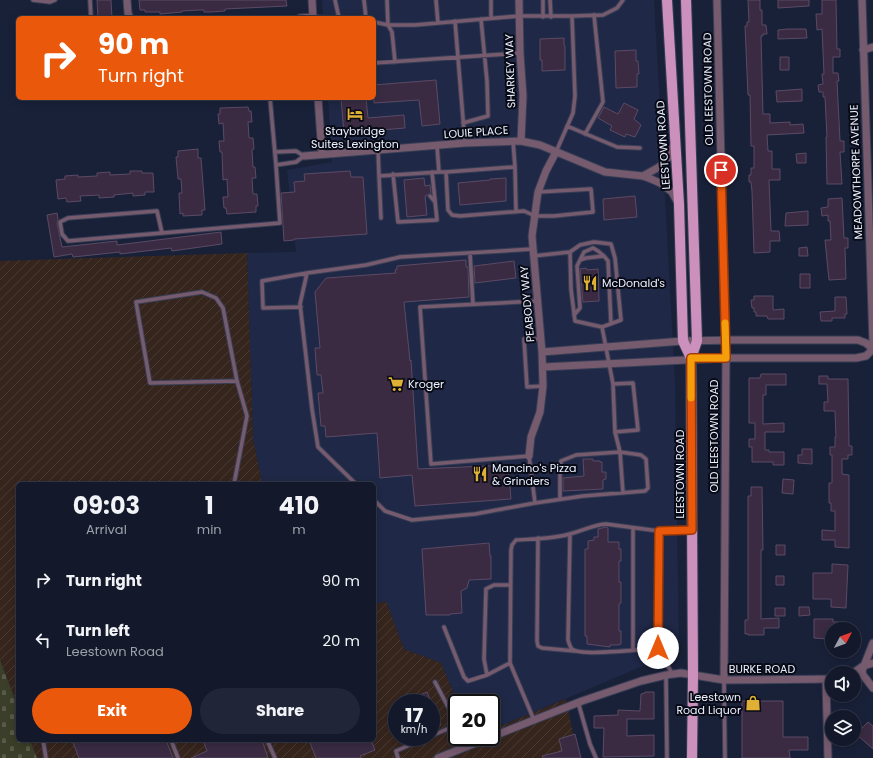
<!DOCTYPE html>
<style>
:root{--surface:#13192b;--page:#202637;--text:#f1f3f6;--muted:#9da0a9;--line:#323847;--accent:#ea580c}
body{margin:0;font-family:Poppins,sans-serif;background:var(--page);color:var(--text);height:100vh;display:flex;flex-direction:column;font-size:15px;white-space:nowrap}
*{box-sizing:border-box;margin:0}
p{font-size:13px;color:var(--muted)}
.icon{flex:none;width:22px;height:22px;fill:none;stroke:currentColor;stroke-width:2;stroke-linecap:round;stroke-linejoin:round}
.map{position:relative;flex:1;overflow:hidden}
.drawer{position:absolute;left:16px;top:482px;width:360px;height:260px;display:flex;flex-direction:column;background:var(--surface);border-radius:6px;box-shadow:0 2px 10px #0003,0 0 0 1px var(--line)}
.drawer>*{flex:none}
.banner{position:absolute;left:16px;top:16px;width:360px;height:84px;border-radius:6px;box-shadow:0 2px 10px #0003,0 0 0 1px var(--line);background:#ea580c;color:#fff;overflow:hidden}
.needle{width:26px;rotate:49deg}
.controls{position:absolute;left:825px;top:622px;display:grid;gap:8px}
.controls a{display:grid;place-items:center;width:36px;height:36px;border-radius:50%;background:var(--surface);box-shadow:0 2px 10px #0003,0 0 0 1px var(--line);font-size:20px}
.speed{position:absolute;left:388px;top:694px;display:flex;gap:8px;font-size:20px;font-weight:700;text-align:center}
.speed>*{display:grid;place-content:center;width:52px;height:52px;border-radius:50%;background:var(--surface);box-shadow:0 2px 10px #0003,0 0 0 1px var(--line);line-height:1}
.speed small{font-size:10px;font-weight:400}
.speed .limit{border:2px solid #111;border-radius:6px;background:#fff;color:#111}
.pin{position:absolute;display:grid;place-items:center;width:34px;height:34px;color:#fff;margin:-17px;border:2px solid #fff;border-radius:50%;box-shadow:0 1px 4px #0007}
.me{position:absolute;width:44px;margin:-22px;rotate:0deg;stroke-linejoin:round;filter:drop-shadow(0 0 3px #0008)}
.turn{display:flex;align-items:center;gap:14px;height:84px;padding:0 16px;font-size:18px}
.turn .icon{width:52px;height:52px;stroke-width:2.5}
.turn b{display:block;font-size:28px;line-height:34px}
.eta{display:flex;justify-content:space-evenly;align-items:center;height:68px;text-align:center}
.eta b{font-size:24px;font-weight:700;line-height:28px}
.cta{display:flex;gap:8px;margin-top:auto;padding:8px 16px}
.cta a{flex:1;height:46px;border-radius:24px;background:var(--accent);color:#fff;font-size:16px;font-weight:700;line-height:46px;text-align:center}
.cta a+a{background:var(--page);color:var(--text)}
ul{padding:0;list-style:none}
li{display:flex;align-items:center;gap:12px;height:60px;padding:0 16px}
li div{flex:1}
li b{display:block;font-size:15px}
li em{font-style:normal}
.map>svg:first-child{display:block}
</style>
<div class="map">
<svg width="873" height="758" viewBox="0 0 873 758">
<defs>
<pattern id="industrial-furrows" width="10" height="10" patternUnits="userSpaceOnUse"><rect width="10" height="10" fill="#36251d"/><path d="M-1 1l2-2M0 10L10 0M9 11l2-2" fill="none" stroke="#4a3a34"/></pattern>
<pattern id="cemetery-stones" width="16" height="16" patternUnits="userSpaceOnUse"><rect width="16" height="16" fill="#3b3e28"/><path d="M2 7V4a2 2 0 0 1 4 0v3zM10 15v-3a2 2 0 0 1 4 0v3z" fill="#585a48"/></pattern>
</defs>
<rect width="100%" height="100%" fill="#192139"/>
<!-- built -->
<path fill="#1f2846" d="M322 0H654L675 381 679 651 491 730V703H458L441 663 404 649 386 601 374 605V484H262L253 438 247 253 296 252 287 170 332 162 328 98H374V18H323Z"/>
<!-- industrial -->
<path fill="url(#industrial-furrows)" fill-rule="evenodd" d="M247 253 253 438 262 484H18V707L0 660V261Z
M386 601 404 649 441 663 458 703H457V737H491V730L566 699 578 758H37L30 740H374V605ZM397 703H431V737H397Z"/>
<!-- cemetery -->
<path fill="url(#cemetery-stones)" d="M0 660 18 707V740H30L37 758H0Z"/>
<!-- building -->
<path fill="#3a2b43" stroke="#5b4a65" d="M97 0H111L112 18H98Z
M139 0H286L287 6 225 9V11L211 12H204V10H198L182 11V12L160 14V12H145V10H140Z
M748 0H760V10H762V25H766L767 34H763V36H761L763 114H770V123L790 122V125L803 124 804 133 767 135 768 151H772V169H780V180H769L771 231H779L780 241H770V252L754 253 752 191 751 182H749V175H751V168H754V146H751L750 95H748L745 26H747V22H749Z
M778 0H809V6L778 8Z
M822 0H836L837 49H840V57H833V73H838L839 81H837L840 141H844V152H840L842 184H827L826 137H827L825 97H823V92H819L818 85 823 84 822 74H824L822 29 817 30 816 14H822Z
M788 29H806L807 38 778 39V30Z
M564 38V46H565V70L542 71V60H540V39Z
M636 50V61H638L639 74H637V87L616 88 615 51Z
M780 57H789V70H780Z
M436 80 440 124 422 126 419 100 374 103V85Z
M802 89V101L777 102 776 91Z
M341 98H366L368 118 404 115 405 128 344 133Z
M624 103 638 110 634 119 641 125 635 137 626 134 625 137 610 130 612 126 598 118 604 107 618 114Z
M248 107 249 111H251L252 122H248L249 138H253L254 149 252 150 253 167H255L256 178H252L253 194H257L258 206H256V212L227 214 226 208H224L223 197H228L227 179 223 180 222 152H220L219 141H224L223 123 219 124 218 114H220V108Z
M198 149V158H201L205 210H202V215L183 216V213L180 214 179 193H182L181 179H178L176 157H178V151Z
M806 153V163H797L796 154Z
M130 171H142V173H153L154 192H145V195L133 196V193L114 195V197L99 198V195L80 196 81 201 67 202 66 198 58 199 56 180 65 179V176L78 175V177L97 176V173L110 172V175L130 174Z
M350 171 351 177H363L367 234 294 239V240L284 241 281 193 295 192 294 182 305 181 304 174Z
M424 178 425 186 430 185 431 193 425 196 427 215 407 217 404 180Z
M506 178V201L460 205 458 183 490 180V179Z
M635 196 637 217 604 220 603 199Z
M842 198 844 238H848V248H845L846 279 829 280 825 240H831L830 221H828V215L822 216 821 208 828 207V199Z
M808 211V225L785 226 786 213Z
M57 213 58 219 57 223 62 247 117 241V245L221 232 222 244 172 251 171 248 120 254V252L73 257 72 254 54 257 47 215Z
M807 247 808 256H799V248Z
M466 260V267H468L469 297 404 302 410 361 411 360 418 469 508 465 511 499 415 506 412 475 380 478 377 433 326 437 325 426H321L318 393H323L321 375H317L315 348H320L315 292 326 278 396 273 395 270 397 269V266Z
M514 261 516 278 475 283 474 266Z
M586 268 587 270 598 269 599 301 583 302 580 269Z
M800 274H810V288H800Z
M754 296H773V310L784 309V319H768L767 316H756V312H754V308H752L751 300H754Z
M835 297H846L847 314H845V318H832V321H821L820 312 835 311Z
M761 374H786V385H766V395H763V424L784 423V432H765V450H769V452H784V465H773V462H752V447H749V439H755V423H749V378H760Z
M819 376H828V379H848L849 446H852V455H848V459H842V474L849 475V548L835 547V540H822V530L835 531V511H831V503H829V483H832V455H830V447H835V437H836L835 411H824V402H828L827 384H819Z
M802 449H812V464L798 463V455H802Z
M583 459H593V461H600V462H602V472H606V479L603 480V489L563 491V478L584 476Z
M783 479 794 480 793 494 782 493Z
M751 487H762L763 550H761V619L779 618V628H764V635H748V634H745V620H748V496H751Z
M606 527 608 528V542H619V549H621V561H619V582H621V603L619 604V631H621V644L617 645H610V647L587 644V636H585V549H588V541L594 540V537H598V529Z
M489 543 490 556H491V579L469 580 467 588 461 591 462 613 450 614V615H426L422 549Z
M776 545H785V555H776Z
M832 564 848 565 846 608 831 607V599H813V573H832Z
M776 576H784V585H776Z
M799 607H809L810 615 799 616Z
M775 608H785V616H775Z
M814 619H833V622H845V629H832V637H828V639L814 638Z
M427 692 441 725 431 729V703H400Z
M645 692H654V719H627V736L654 735V756L603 757 604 728H594V716L618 715V710L640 711 641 694 645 693Z
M742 701H783V737H808V750H789L790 758H742Z
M868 722 873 726V749L856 734Z
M575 734 581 758H543L542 756 562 751 559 739Z
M72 740H166L173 758H79Z
M203 740H262L268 758H191L207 751Z
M309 740H371L375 750 360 756 361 758H316Z"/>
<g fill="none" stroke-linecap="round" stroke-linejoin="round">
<defs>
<path id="service" d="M33 0 50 2 55 0
M90 0 91 18
M335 0 339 18
M364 0 366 18
M387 0 388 25 392 32 395 62
M436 0 438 23
M491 0V18
M543 0V17
M550 0 551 17
M313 17 337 18
M455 21 465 143
M374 22 388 25H415L519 16H572L603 15 617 8 623 0
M374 63 520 53
M463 123 488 116 487 81 481 19
M567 126 617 147 640 148
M585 134 603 102 594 15
M437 146 439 172H446L515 167 513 141
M378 150 379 176
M275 152 296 151 304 156 296 162 276 165
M556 152 573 113 575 96 572 16
M515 167 516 212
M446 172 448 210 452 215 460 216 524 211 535 216H554L593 212 591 189 538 192
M393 174 398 222 437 220 432 172
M430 196 435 202
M381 218 379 176 439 172
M162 233 157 211 68 218 60 222 62 234 68 241 280 223 276 165 270 98
M470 253 473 304
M533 256 570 252 580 245 594 242 611 244 615 258 621 320 602 327 575 321 571 289 570 252
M580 260 584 252 593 248 598 251 604 256
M301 307 263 308 262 281 307 273
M574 315 580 308 577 266 580 260 586 258 604 256 608 261 611 323
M602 327 613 384 615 432 620 452 623 493
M541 339H524L527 387 543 386
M613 384 633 383 638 430 615 432
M234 484 247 416 237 381 223 308 216 298 202 292 136 302 150 383 237 381
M356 484 318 447 312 409 300 304 307 273 366 265 400 257 533 249
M374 500 385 511 412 520 475 514 535 503 529 456 431 464 420 307 538 301
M535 503 583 496 645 491 648 488 646 459 641 455 620 452 576 455 561 461 560 474V499
M633 528V650
M659 531V648L672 674
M570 534 568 640C569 643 570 647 572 649 581 657 644 649 659 648
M538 538 537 641 538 646 542 648 575 651
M444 627 464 677 468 681 487 675 510 663
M487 675 484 659 486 589 494 585H510
M666 675 667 758
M724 680 725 758
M435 682 457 724
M578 702 590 744 596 758
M534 720 510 663 511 550 512 545 516 540C531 539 546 539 561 536 576 534 591 525 606 524L659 531 690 530
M431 736 457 725
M464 737 466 747
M43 740 46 758
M171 740 178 758
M267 740 275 758
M398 758 396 751 428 737"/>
<path id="minor" d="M127 0 128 13 130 18
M312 0 313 18
M519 0 520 53 523 96 521 141
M717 0 726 358 724 680
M862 0 873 344
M300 18 313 17
M863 50 873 47
M318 98 322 154
M304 156 465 143 521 141 540 145 605 172 643 176 651 179 660 183 672 192 678 203
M643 176 659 167 669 157 674 145
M542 352 683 341 734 340H858L866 343 873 349
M543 367 726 358H856L866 356 873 349
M529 456 531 437 540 412 543 386 542 352 532 236 538 192 546 171 556 152
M873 643 862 671 863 675 873 688
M853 673 863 666 873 663
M826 680 828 758
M491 737 582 701 641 681 666 675 681 673 724 680 832 679
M438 758 491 737"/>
<path id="primary" d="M667 0 679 204 683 341 691 358
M686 0 697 341 691 358 693 675 692 758"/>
</defs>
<!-- service casing -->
<use href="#service" stroke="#373e55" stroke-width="5.5"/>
<!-- minor casing -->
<use href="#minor" stroke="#373e55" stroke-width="9"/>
<!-- primary casing -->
<use href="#primary" stroke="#373e55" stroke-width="12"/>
<!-- service -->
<use href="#service" stroke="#765a6e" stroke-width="3.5"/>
<!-- minor -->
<use href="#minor" stroke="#765a6e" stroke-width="7"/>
<!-- primary -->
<use href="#primary" stroke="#cb90bb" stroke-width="10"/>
</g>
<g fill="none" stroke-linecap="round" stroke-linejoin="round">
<defs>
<path id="route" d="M658 648 659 531 692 530 691 358H726L721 170"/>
</defs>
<!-- route casing -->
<use href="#route" stroke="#983908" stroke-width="10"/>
<!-- route -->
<use href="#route" stroke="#ea580c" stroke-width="7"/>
<!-- slow -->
<path stroke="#f59e0b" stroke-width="7" d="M691 398V358H726L725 323"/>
</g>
<!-- icons -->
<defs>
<symbol id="hotel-bare" viewBox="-9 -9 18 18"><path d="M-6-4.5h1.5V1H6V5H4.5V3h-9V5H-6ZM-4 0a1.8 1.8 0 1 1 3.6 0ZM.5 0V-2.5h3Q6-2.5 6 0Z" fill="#dfb034" stroke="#080b16" stroke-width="2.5" paint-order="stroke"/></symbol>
<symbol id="restaurant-bare" viewBox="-9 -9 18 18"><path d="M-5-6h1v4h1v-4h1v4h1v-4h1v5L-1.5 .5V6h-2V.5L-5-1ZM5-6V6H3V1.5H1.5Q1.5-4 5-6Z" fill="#dfb034" stroke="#080b16" stroke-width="2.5" paint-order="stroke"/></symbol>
<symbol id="supermarket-bare" viewBox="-9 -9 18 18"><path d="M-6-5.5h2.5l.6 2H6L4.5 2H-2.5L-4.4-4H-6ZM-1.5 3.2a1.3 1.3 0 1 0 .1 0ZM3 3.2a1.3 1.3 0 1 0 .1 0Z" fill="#dfb034" stroke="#080b16" stroke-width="2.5" paint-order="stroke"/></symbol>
<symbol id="shop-bare" viewBox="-9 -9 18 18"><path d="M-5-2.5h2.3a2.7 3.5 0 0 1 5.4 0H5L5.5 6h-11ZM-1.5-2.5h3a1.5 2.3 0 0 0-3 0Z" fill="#dfb034" stroke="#080b16" stroke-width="2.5" paint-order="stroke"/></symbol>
</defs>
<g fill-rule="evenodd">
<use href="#hotel-bare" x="344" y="103" width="22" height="22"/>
<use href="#restaurant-bare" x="579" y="272" width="22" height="22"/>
<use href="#supermarket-bare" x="385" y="373" width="22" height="22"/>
<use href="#restaurant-bare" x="469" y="463" width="22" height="22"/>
<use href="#shop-bare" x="742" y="692" width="22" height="22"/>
</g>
<g text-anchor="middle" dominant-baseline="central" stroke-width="4" stroke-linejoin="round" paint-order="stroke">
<!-- street labels -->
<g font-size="11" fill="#ecf1ff" stroke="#080b16">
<text transform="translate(510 71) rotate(-92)">SHARKEY WAY</text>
<text transform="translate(708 89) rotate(-91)">OLD LEESTOWN ROAD</text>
<text transform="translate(476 132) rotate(-4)">LOUIE PLACE</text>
<text transform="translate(663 145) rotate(-94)">LEESTOWN ROAD</text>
<text transform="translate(856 172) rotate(-92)">MEADOWTHORPE AVENUE</text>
<text transform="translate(527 304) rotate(-95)">PEABODY WAY</text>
<text transform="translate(714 436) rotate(-90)">OLD LEESTOWN ROAD</text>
<text transform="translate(680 474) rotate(-90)">LEESTOWN ROAD</text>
<text x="762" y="669">BURKE ROAD</text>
</g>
<!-- poi labels -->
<g font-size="11" fill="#ecf1ff" stroke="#080b16" text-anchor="start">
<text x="355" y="131" text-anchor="middle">Staybridge<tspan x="355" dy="13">Suites Lexington</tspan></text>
<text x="602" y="283">McDonald's</text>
<text x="408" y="384">Kroger</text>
<text x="492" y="468">Mancino's Pizza<tspan x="492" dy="13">&amp; Grinders</tspan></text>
<text x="741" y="697" text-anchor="end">Leestown<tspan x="741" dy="13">Road Liquor</tspan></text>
</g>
</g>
</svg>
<div class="controls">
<a><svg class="needle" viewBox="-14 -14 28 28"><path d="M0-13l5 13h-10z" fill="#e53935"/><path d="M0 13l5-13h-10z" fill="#9da0a9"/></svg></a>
<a><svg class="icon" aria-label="sound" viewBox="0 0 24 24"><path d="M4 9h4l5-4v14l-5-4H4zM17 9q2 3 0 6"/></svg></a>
<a><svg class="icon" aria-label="layers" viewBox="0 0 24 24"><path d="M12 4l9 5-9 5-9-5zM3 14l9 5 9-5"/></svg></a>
</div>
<div class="speed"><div>17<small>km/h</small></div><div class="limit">20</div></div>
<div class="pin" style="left:721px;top:170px;background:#d93025"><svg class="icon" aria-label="arrive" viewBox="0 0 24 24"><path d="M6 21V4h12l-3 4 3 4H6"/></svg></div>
<svg class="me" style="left:658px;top:648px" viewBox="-20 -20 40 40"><circle r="19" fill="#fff"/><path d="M0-13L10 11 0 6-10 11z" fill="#ea580c"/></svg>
<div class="banner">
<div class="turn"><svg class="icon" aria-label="right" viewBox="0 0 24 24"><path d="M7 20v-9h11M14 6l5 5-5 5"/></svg><div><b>90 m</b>Turn right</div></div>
</div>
<section class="drawer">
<div class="eta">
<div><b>09:03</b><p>Arrival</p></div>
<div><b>1</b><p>min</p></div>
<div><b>410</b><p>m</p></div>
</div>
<ul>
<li><svg class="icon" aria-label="right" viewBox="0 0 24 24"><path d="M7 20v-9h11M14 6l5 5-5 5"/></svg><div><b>Turn right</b></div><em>90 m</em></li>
<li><svg class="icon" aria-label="left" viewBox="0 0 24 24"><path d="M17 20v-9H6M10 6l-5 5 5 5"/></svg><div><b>Turn left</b><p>Leestown Road</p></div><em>20 m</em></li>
</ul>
<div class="cta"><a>Exit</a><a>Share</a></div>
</section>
</div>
